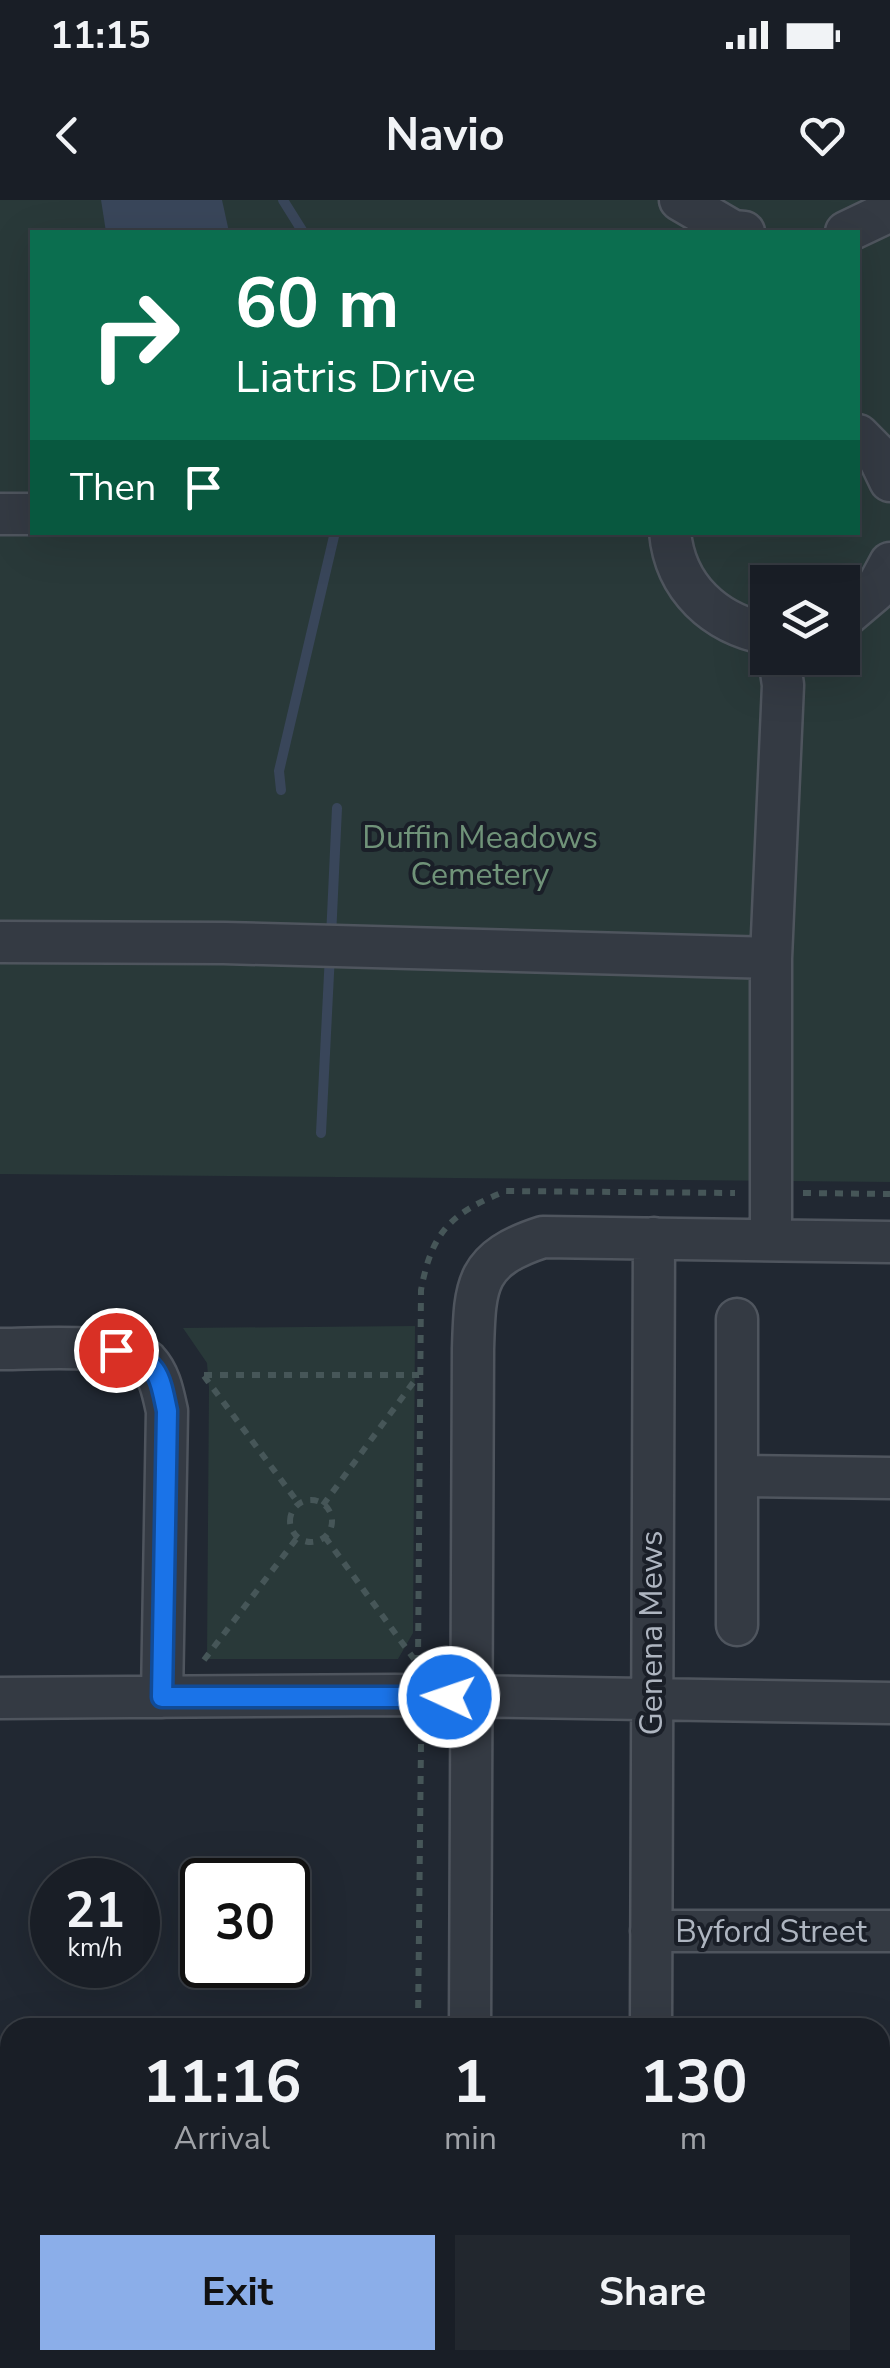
<!DOCTYPE html>
<style>
:root{--surface:#191e26;--page:#22272e;--text:#f1f3f6;--muted:#9fa2a7;--line:#373c43;--accent:#8baee9}
body{margin:0;font-family:"Nunito Sans",sans-serif;background:var(--page);color:var(--text);height:100vh;display:flex;flex-direction:column;font-size:38px;white-space:nowrap}
*{box-sizing:border-box;margin:0}
p{font-size:32px;color:var(--muted)}
.icon{flex:none;width:55px;height:55px;fill:none;stroke:currentColor;stroke-width:2;stroke-linecap:round;stroke-linejoin:round}
.map{position:relative;flex:1;overflow:hidden}
.panel{position:absolute;left:0px;top:1818px;width:890px;height:352px;display:flex;flex-direction:column;background:var(--surface);border-radius:30px 30px 0 0;box-shadow:0 10px 40px #0002,0 0 0 2px var(--line)}
.panel>*{flex:none}
.banner{position:absolute;left:30px;top:30px;width:830px;height:305px;border-radius:0px;box-shadow:0 10px 40px #0002,0 0 0 2px var(--line);background:#0b6e4f;color:#fff;overflow:hidden}
.controls{position:absolute;left:750px;top:365px;display:grid;gap:20px}
.controls a{display:grid;place-items:center;width:110px;height:110px;border-radius:0px;background:var(--surface);box-shadow:0 10px 40px #0002,0 0 0 2px var(--line);font-size:50px}
.speed{position:absolute;left:30px;top:1658px;display:flex;gap:20px;font-size:50px;font-weight:700;text-align:center}
.speed>*{display:grid;place-content:center;width:130px;height:130px;border-radius:50%;background:var(--surface);box-shadow:0 10px 40px #0002,0 0 0 2px var(--line);line-height:1}
.speed small{font-size:25px;font-weight:400}
.speed .limit{border:5px solid #111;border-radius:15px;background:#fff;color:#111}
.pin{position:absolute;display:grid;place-items:center;width:85px;height:85px;color:#fff;margin:-42px;border:5px solid #fff;border-radius:50%;box-shadow:0 2px 10px #0007}
.me{position:absolute;width:110px;margin:-55px;rotate:273deg;stroke-linejoin:round;filter:drop-shadow(0 0 8px #0008)}
.turn{display:flex;align-items:center;gap:35px;height:210px;padding:0 40px;font-size:45px}
.turn .icon{width:130px;height:130px;stroke-width:2.5}
.turn b{display:block;font-size:70px;line-height:85px}
.then{display:flex;align-items:center;height:95px;padding:0 40px;background:#0003;gap:20px;font-size:38px}
.eta{display:flex;justify-content:space-evenly;align-items:center;height:170px;text-align:center}
.eta b{font-size:60px;font-weight:700;line-height:70px}
.primary-button{display:flex;gap:20px;margin-top:auto;padding:20px 40px}
.primary-button a{flex:1;height:115px;border-radius:0px;background:var(--accent);color:#111;font-size:40px;font-weight:700;line-height:115px;text-align:center}
.primary-button a+a{background:var(--page);color:var(--text)}
.status{display:flex;justify-content:space-between;align-items:center;height:70px;padding:0 50px;background:var(--surface);direction:ltr}
.status svg{height:28px;fill:currentColor}
header{display:flex;justify-content:space-between;align-items:center;height:130px;padding:0 40px;background:var(--surface);font-size:45px;font-weight:700}
.map>svg:first-child{display:block}
</style>
<div class="status"><b>11:15</b><svg viewBox="0 0 49 12"><path d="M0 12V9h3v3zM5 12V6h3v6zM10 12V3h3v9zM15 12V0h3v12zM26 1h20v11H26zM47 4h2v5h-2z"/></svg></div>
<header><svg class="icon" aria-label="back" viewBox="0 0 24 24"><path d="M15 5l-7 7 7 7"/></svg>Navio<svg class="icon" aria-label="heart" viewBox="0 0 24 24"><path d="M12 20l-8-8c-3-5 5-10 8-4 3-6 11-1 8 4z"/></svg></header>
<div class="map">
<svg width="890" height="2168" viewBox="0 0 890 2168">
<rect width="100%" height="100%" fill="#212832"/>
<!-- green -->
<path fill="#293939" fill-rule="evenodd" d="M0 0H890V982L0 974ZM32 32H858V332H32ZM768 382H842V458H768Z
M415 1126 413 1433 398 1459H207L209 1188 207 1163 183 1128Z"/>
<!-- water -->
<path fill="#39465a" d="M101 0H222L229 32H106Z"/>
<g fill="none" stroke-linecap="round" stroke-linejoin="round">
<!-- stream -->
<path stroke="#39465a" stroke-width="10" d="M283 0 303 32
M281 590 279 571 335 332
M331 737 337 608
M321 933 330 754"/>
<defs>
<path id="minor" d="M680 0 733 31 744 32
M846 32 890 11
M858 235 877 254 890 281
M0 314H32
M670 332C675 388 715 424 768 434
M842 419 875 391 890 363
M0 742 224 743 771 758
M771 1040V758L783 485 779 458
M0 1149C28 1149 129 1143 147 1161 160 1175 163 1193 167 1211L162 1497
M737 1276 890 1278
M737 1425V1119
M0 1498 395 1495 890 1503
M651 1731H890
M470 1828 473 1149C475 1084 475 1059 543 1037L890 1042
M651 1828 654 1038
M0 1862H10
M880 1963 890 1962
M467 2168V2160
M645 2168 655 2160"/>
</defs>
<!-- minor casing -->
<use href="#minor" stroke="#4f555e" stroke-width="45"/>
<!-- path -->
<path stroke="#465658" stroke-width="6" stroke-dasharray="8 8" stroke-linecap="butt" d="M803 993 890 994
M204 1175H419
M204 1176 299 1304
M290 1321a21 21 0 1 1 42 0a21 21 0 1 1-42 0Z
M323 1305 418 1176
M325 1337 414 1459
M204 1460 297 1338
M418 1463 421 1090C432 1031 451 1013 506 991L735 993
M418 1824 421 1543
M416 2168V2160"/>
<!-- minor -->
<use href="#minor" stroke="#343a43" stroke-width="40"/>
</g>
<g fill="none" stroke-linecap="round" stroke-linejoin="round">
<defs>
<path id="route" d="M116 1150C157 1161 159 1171 167 1211L162 1497H449"/>
</defs>
<!-- route casing -->
<use href="#route" stroke="#114b97" stroke-width="25"/>
<!-- route -->
<use href="#route" stroke="#1a73e8" stroke-width="18"/>
</g>
<g text-anchor="middle" dominant-baseline="central" stroke-width="8" stroke-linejoin="round" paint-order="stroke">
<!-- park labels -->
<g font-size="32" fill="#709379" stroke="#1a1f28">
<text x="480" y="637">Duffin Meadows<tspan x="480" dy="37">Cemetery</tspan></text>
</g>
<!-- street labels -->
<g font-size="32" fill="#aeb5c0" stroke="#1a1f28">
<text transform="translate(651 1433) rotate(-90)">Genena Mews</text>
<text x="771" y="1731">Byford Street</text>
</g>
</g>
</svg>
<div class="controls">
<a><svg class="icon" aria-label="layers" viewBox="0 0 24 24"><path d="M12 4l9 5-9 5-9-5zM3 14l9 5 9-5"/></svg></a>
</div>
<div class="speed"><div>21<small>km/h</small></div><div class="limit">30</div></div>
<div class="pin" style="left:116px;top:1150px;background:#d93025"><svg class="icon" aria-label="arrive" viewBox="0 0 24 24"><path d="M6 21V4h12l-3 4 3 4H6"/></svg></div>
<svg class="me" style="left:449px;top:1497px" viewBox="-20 -20 40 40"><circle r="17" fill="#1a73e8" stroke="#fff" stroke-width="3"/><path d="M0-11L8 9 0 5-8 9z" fill="#fff"/></svg>
<div class="banner">
<div class="turn"><svg class="icon" aria-label="right" viewBox="0 0 24 24"><path d="M7 20v-9h11M14 6l5 5-5 5"/></svg><div><b>60 m</b>Liatris Drive</div></div>
<div class="then">Then<svg class="icon" aria-label="arrive" viewBox="0 0 24 24"><path d="M6 21V4h12l-3 4 3 4H6"/></svg></div>
</div>
<section class="panel">
<div class="eta">
<div><b>11:16</b><p>Arrival</p></div>
<div><b>1</b><p>min</p></div>
<div><b>130</b><p>m</p></div>
</div>
<div class="primary-button"><a>Exit</a><a>Share</a></div>
</section>
</div>
